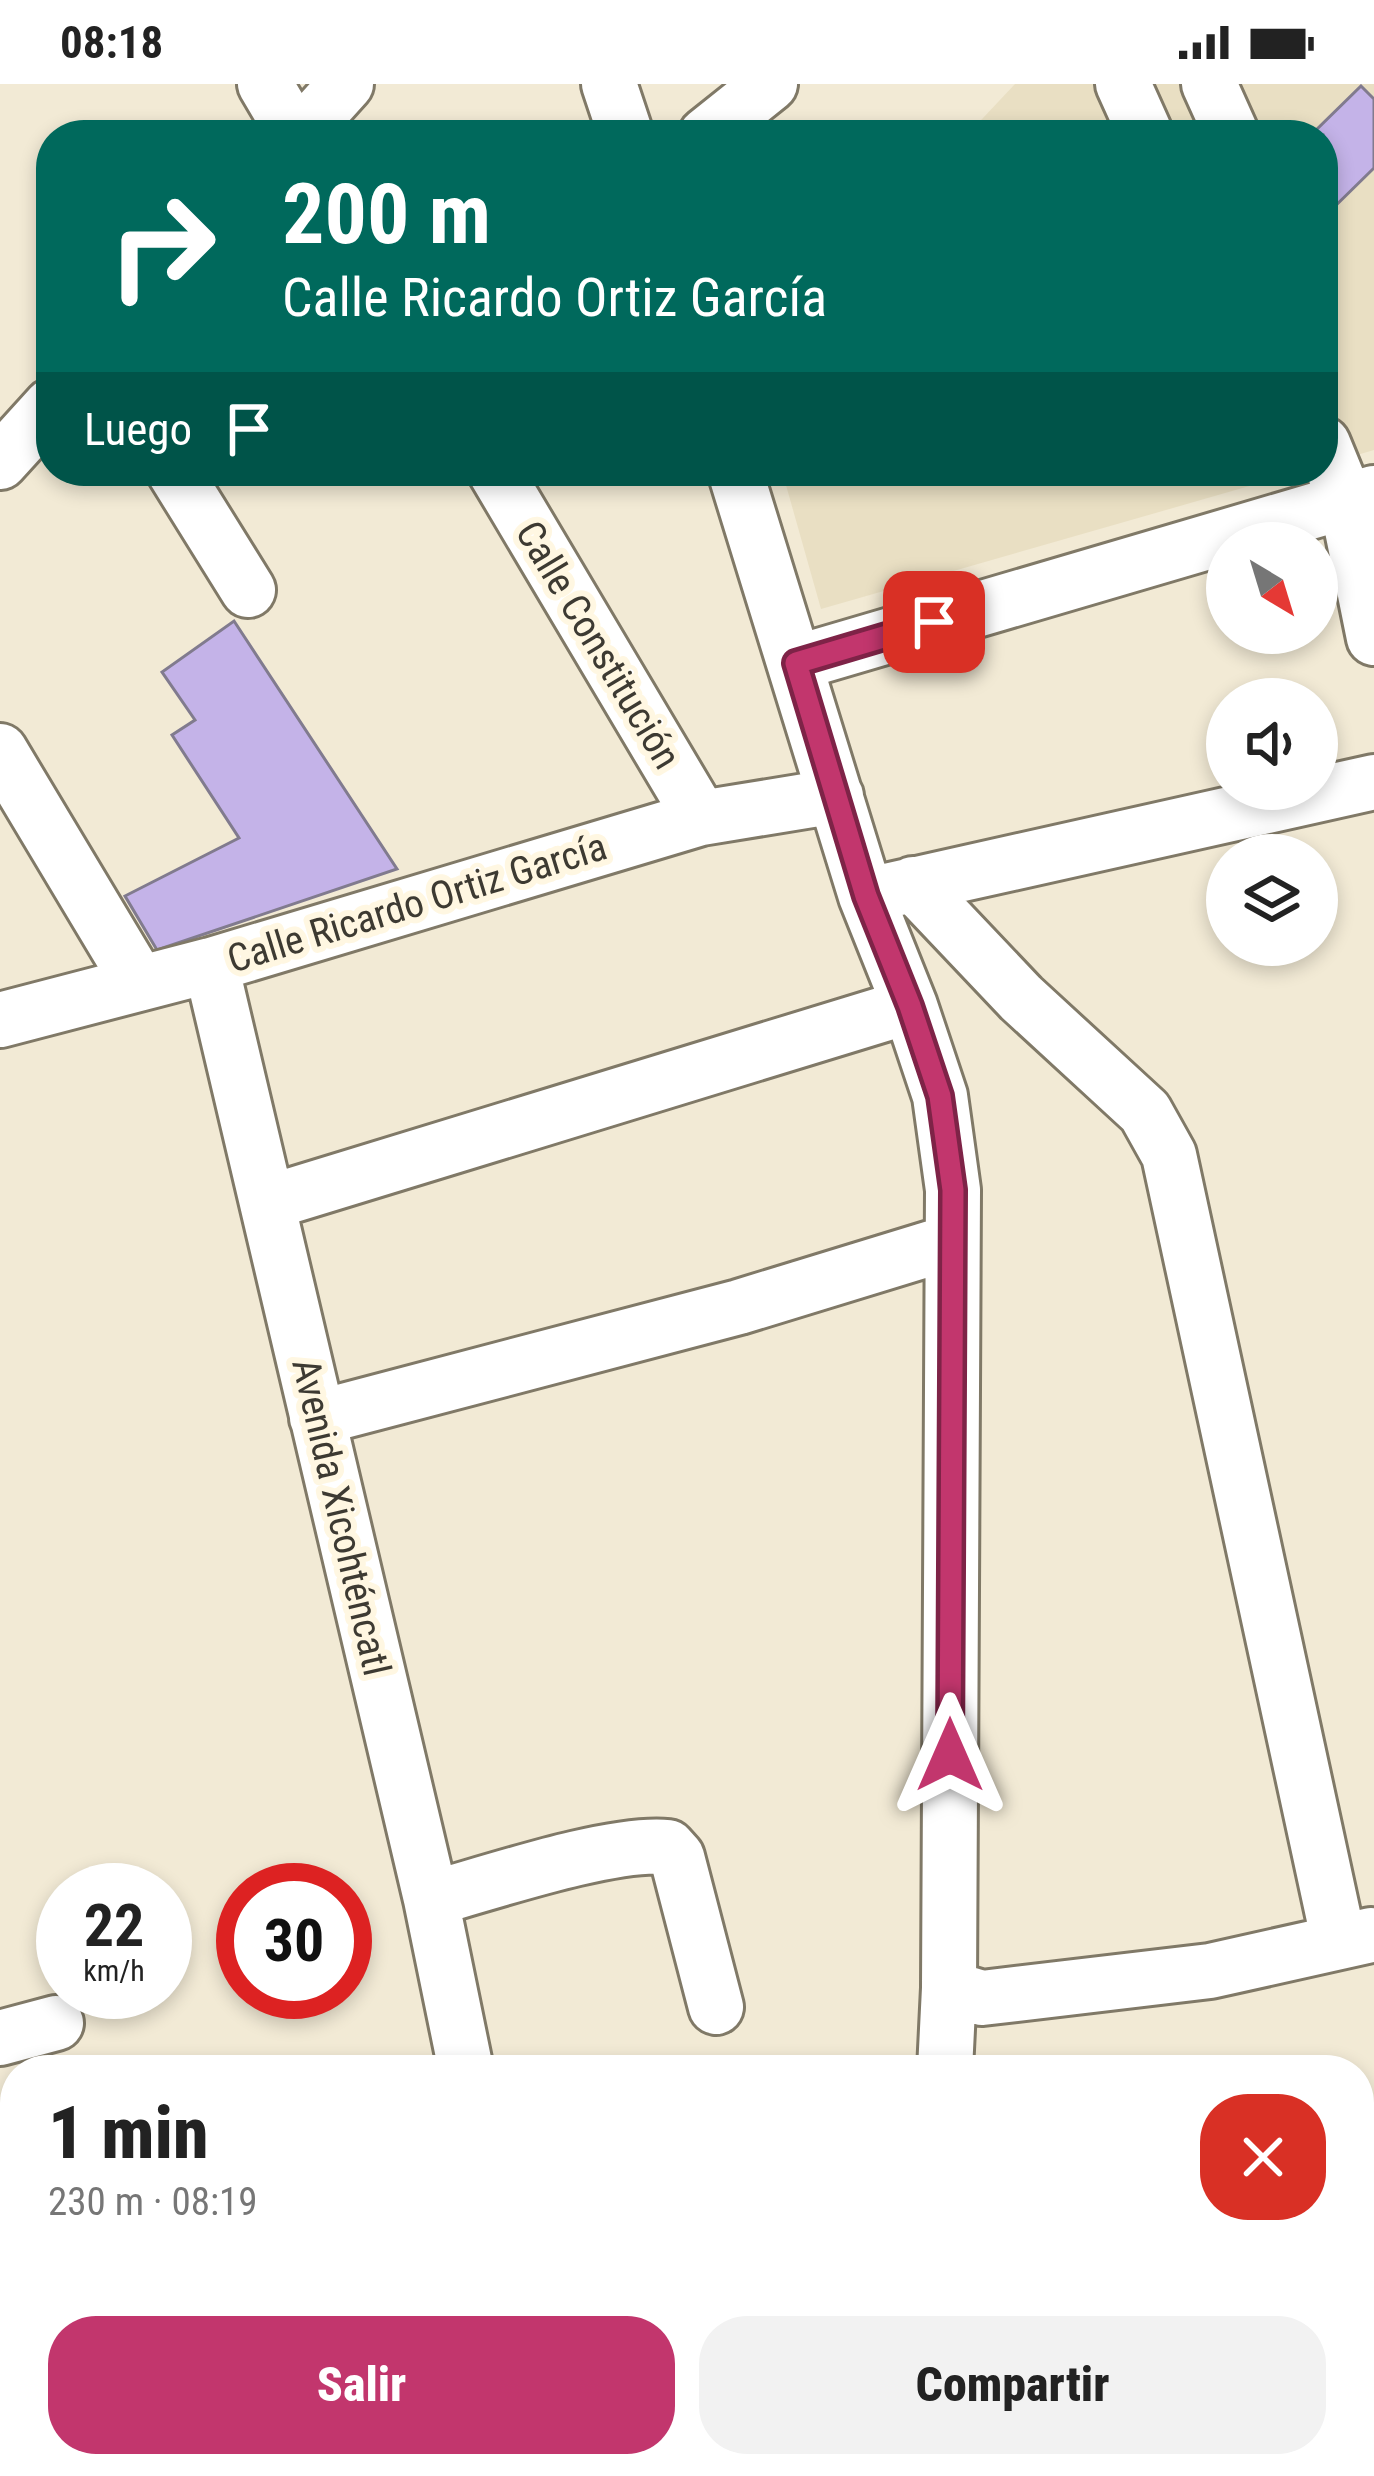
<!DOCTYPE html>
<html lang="es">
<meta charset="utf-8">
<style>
:root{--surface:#fff;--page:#f2f2f2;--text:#222;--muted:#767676;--accent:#c2366d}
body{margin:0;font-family:"Roboto Condensed",sans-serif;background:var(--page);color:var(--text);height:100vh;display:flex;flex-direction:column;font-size:45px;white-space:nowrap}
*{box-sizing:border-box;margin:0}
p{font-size:39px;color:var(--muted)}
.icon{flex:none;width:66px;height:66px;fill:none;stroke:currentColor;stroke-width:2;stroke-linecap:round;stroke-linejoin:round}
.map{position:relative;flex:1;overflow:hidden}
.details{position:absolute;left:0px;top:1971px;width:1374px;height:423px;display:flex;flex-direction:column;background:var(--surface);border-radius:48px 48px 0 0;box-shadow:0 6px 18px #0003}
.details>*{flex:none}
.top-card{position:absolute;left:36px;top:36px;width:1302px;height:366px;border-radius:48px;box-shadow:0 6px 18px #0003;background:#00695c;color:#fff;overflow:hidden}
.needle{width:78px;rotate:142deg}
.tools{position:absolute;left:1206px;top:438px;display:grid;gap:24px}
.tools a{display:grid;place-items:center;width:132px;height:132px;border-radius:50%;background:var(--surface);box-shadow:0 6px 18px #0003;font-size:60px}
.speed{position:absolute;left:36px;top:1779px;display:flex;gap:24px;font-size:60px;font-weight:700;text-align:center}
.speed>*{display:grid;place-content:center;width:156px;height:156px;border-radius:50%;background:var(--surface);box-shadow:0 6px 18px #0003;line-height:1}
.speed small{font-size:30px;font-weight:400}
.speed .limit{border:18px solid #d22;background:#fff;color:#111}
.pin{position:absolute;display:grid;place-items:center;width:102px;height:102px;color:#fff;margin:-51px;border-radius:24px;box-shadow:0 6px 18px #0006}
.me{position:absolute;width:132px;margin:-66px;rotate:0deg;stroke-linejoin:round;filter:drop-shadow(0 0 9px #0008)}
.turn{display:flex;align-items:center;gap:42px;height:252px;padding:0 48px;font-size:54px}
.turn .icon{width:156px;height:156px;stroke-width:2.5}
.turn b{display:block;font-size:84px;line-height:102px}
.then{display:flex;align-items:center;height:114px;padding:0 48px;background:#0003;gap:24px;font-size:45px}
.round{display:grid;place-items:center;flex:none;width:126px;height:126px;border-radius:48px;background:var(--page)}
.overview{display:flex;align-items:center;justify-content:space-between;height:204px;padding:0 48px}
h1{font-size:72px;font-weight:800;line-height:90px}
.button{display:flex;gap:24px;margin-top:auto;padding:24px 48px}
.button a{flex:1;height:138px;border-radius:48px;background:var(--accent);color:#fff;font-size:48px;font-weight:800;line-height:138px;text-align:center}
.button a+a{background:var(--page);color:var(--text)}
.status{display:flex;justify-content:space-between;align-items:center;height:84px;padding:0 60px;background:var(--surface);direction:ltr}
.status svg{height:33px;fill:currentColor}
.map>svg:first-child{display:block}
</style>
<div class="status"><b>08:18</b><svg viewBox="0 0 49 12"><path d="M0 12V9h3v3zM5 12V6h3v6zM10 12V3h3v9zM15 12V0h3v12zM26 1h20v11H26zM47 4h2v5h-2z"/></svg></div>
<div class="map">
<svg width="1374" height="2392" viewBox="0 0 1374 2392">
<rect width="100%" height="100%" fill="#f2ead5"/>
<!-- built -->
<path fill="#e9dfc3" d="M1015 0H1374V366L1323 381V51H967Z
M782 387H1302L821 525Z"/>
<!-- building -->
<path fill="#c4b3e8" stroke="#817b8e" stroke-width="3" d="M1361 2 1374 15V84L1323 134V51H1311Z
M234 537 397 785 157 866 125 812 239 754 172 651 195 636 162 588Z"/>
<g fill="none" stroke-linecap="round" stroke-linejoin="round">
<defs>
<path id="minor" d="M265 0 295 51
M609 0 626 51
M1123 0 1146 51
M1209 0 1232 51
M300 51 346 0
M706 51 770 0
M1323 360 1346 416 1374 554
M0 378 51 322
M174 387 248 506
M495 387 701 734
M735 387 866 812 910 922 940 1012 953 1106 949 1904 945 1986
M796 579 1374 409
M0 667 139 899
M913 800 1021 914 1145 1028 1169 1071 1339 1858
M886 807 1374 698
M211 881 431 1815 466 1986
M0 936 211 881 701 734 836 712
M267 1119 910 922
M317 1334 739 1223 951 1158
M431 1815C489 1799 612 1757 668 1763L677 1773 716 1923
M949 1904 982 1914 1210 1887 1371 1851
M0 1954 56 1939
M1359 2166 1374 2163
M548 2379 550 2392
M932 2379V2392
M247 2392 299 2379"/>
</defs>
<!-- minor casing -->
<use href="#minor" stroke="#807967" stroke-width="60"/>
<!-- minor -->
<use href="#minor" stroke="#fff" stroke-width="54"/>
</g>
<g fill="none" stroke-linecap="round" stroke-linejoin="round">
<defs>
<path id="route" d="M934 538 796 579 866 812 910 922 940 1012 953 1106 950 1671"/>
</defs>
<!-- route casing -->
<use href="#route" stroke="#7e2347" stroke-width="30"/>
<!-- route -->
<use href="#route" stroke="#c2366d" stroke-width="21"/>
</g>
<g text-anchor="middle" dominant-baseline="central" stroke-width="12" stroke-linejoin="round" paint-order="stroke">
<!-- street labels -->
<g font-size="39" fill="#3d3a32" stroke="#fff7e2">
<text transform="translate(598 561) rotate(59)">Calle Constitución</text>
<text transform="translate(417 819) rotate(-17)">Calle Ricardo Ortiz García</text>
<text transform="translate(341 1433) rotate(77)">Avenida Xicohténcatl</text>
</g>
</g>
</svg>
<div class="tools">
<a><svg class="needle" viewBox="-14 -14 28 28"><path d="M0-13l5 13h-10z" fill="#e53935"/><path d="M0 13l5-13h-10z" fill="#767676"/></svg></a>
<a><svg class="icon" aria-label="sound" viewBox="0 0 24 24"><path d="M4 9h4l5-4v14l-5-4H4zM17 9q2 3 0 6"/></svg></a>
<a><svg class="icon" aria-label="layers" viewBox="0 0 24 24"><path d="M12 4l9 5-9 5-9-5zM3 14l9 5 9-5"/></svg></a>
</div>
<div class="speed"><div>22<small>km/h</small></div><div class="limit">30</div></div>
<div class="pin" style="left:934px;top:538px;background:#d93025"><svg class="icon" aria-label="arrive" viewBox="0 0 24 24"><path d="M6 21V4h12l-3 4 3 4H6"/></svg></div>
<svg class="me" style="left:950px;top:1671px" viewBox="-20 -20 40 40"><path d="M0-17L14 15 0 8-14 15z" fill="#c2366d" stroke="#fff" stroke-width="4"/></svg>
<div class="top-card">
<div class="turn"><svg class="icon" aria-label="right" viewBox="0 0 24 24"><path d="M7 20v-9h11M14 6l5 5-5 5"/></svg><div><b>200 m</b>Calle Ricardo Ortiz García</div></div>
<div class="then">Luego<svg class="icon" aria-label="arrive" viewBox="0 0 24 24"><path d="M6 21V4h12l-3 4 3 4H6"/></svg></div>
</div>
<section class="details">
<div class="overview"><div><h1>1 min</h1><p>230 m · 08:19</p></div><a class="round" style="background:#d93025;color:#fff"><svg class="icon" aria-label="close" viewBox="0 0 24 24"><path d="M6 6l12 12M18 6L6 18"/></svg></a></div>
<div class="button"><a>Salir</a><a>Compartir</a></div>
</section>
</div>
